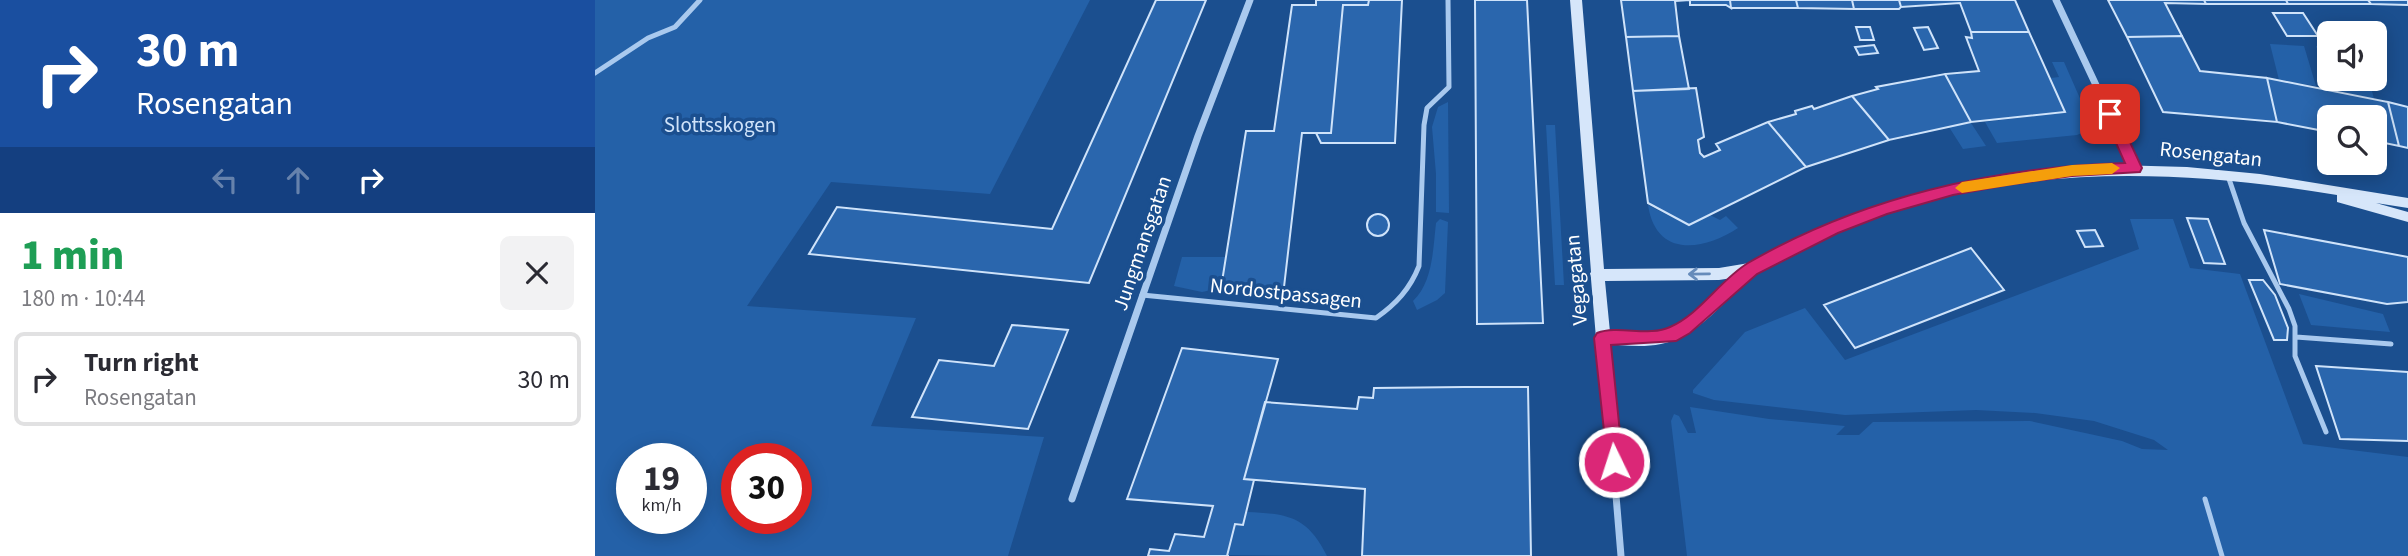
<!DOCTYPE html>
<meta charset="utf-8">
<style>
:root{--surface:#fff;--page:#f2f2f3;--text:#2b2b33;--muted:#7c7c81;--line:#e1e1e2}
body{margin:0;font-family:"Source Sans 3",sans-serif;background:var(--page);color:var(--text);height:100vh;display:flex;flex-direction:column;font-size:26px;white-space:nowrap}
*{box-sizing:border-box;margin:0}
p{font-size:23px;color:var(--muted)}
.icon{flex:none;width:38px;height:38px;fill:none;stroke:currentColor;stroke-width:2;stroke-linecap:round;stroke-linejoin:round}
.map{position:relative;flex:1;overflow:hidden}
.sheet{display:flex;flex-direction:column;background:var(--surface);width:595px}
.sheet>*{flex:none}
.hud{background:#1a4fa0;color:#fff;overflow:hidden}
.buttons{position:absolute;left:1722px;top:21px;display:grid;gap:14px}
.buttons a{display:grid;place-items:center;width:70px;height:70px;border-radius:10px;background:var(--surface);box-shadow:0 4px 18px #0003;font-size:35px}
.speed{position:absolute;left:21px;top:443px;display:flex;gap:14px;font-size:35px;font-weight:700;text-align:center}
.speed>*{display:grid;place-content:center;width:91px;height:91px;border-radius:50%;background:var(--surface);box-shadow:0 4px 18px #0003;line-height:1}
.speed small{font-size:18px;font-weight:400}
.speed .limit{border:10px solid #d22;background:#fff;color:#111}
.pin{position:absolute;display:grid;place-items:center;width:60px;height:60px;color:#fff;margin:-30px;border-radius:14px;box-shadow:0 4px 10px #0006}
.me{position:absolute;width:77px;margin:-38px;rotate:356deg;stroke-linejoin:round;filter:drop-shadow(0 0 5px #0008)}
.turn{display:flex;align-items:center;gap:24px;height:147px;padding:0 21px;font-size:32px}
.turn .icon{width:91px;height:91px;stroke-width:2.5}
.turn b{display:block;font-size:49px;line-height:60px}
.lanes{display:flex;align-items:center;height:66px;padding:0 21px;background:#0003;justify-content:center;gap:35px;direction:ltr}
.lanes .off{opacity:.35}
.round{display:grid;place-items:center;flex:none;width:74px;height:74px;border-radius:10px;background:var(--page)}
.headline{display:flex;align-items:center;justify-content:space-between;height:119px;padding:0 21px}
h1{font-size:42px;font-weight:800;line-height:52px;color:#1e9e55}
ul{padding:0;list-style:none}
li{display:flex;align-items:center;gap:21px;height:94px;margin:0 14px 10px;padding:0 7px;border:4px solid var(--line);border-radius:10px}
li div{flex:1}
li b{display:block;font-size:26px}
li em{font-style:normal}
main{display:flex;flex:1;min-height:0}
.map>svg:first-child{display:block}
</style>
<main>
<section class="sheet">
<div class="hud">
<div class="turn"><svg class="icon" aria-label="right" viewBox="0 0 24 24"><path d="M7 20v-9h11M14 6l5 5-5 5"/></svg><div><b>30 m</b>Rosengatan</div></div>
<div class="lanes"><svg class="icon off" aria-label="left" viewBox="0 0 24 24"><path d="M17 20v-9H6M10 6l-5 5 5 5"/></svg><svg class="icon off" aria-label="ahead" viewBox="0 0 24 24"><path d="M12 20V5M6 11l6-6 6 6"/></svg><svg class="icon" aria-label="right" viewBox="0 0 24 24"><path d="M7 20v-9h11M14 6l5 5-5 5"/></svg></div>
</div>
<div class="headline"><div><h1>1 min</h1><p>180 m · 10:44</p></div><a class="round"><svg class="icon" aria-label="close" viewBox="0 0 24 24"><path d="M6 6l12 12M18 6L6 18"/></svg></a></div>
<ul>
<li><svg class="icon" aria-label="right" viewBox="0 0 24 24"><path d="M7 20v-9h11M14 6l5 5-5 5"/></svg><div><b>Turn right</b><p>Rosengatan</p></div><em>30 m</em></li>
</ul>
</section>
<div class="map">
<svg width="1813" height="556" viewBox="0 0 1813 556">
<rect width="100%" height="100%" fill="#1b4f8f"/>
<!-- green -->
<path fill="#2461a8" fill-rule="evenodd" d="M0 0H495L395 194 236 182 152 306 321 318 276 426 449 437 413 556H0ZM37 458H96V518H37ZM142 458H201V518H142Z
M1675 44 1709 46 1721 86 1684 80Z
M1721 46 1734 47V79H1774L1779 99 1734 89 1730 62 1725 57Z
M1457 62H1469L1498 128 1482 135 1402 143 1390 122 1470 112 1456 78 1464 77Z
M853 102 854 213 841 212V174L837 127 843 107Z
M1376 123 1391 146 1368 149 1354 127Z
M951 125H960L969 285H960Z
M1053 205 1094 226 1115 215 1125 220 1131 216 1143 228C1108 251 1061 258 1053 205Z
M845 219 853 222 850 293 842 300 822 310 818 301C838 282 838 249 841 223Z
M1535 219H1578L1595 268 1645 274 1708 444 1813 457V556H1092L1076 421 1079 414 1084 416 1093 433H1101L1095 407 1174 419 1250 426 1241 435H1264L1278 422 1435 421 1527 441 1547 449 1573 450 1559 440 1499 421 1440 413 1381 410 1250 415 1119 400 1098 393V390L1150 332 1210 308 1250 360 1544 249Z
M587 257H632L626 288 607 292 579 286Z
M1704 294 1788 314 1795 332 1716 325Z
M652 512C693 514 712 516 732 556L632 555 640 525 648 526Z"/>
<!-- building -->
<path fill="#2a66ad" stroke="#cfe3fa" stroke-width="2" d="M561 0H611L494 283 214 254 242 207 457 229Z
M721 0H774L773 5H748L736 133H707L689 287 626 288 651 131H679L697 5H721Z
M774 0H807L800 143H726L721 133H736L748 5H773Z
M880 0H932L948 323 882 324Z
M1026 0H1135L1136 8 1131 5H1095V0L1080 1 1084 36 1031 37Z
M1135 0H1201L1203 8H1136Z
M1201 0H1257L1259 9 1203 8Z
M1257 0H1304L1306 7 1304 9H1259Z
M1304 0H1420L1434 32H1376L1365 3 1306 7Z
M1513 0H1609L1611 4 1570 3 1587 36 1532 37Z
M1609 0H1691L1693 4H1611Z
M1691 0H1773L1776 4H1693Z
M1773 0H1813V5L1776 4Z
M1678 13H1708L1723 36H1692Z
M1261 27H1275L1279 40H1265Z
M1333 27 1343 48 1329 50 1319 28Z
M1376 32H1434L1470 112 1376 122 1350 74 1384 71 1371 37 1377 38Z
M1084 36 1094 89 1038 91 1031 37Z
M1587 36 1605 71 1672 78 1682 122 1568 112 1532 37Z
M1279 45 1283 53 1264 55 1260 47Z
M1350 74 1376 122 1294 140 1257 96 1283 89 1281 87Z
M1672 78 1793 102 1804 146 1780 141V117H1734V132L1682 122Z
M1101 88 1109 137 1103 140 1105 153 1109 157 1125 150 1121 144 1173 122 1211 167 1094 225 1053 203 1038 91Z
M1257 96 1294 140 1211 167 1173 122 1201 114 1200 111 1217 106 1219 109Z
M1793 102 1813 107V148L1804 146Z
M772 225a11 11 0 1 1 22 0a11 11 0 1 1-22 0Z
M1592 218 1613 219 1630 264 1609 263Z
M1500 230 1508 246 1490 247 1482 231Z
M1669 230 1813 257V302L1792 304 1685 284Z
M1376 248 1409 290 1260 348 1229 305Z
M1654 280H1668L1680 295 1693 328 1692 340H1679Z
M417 325 473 330 433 429 317 417 344 360 399 366Z
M587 348 683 359 649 479 659 480 648 525 640 524 632 556H634H553L555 549 574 551 580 534 609 537 618 506 532 499Z
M1721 366 1813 372V441L1745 439Z
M869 387H933L936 556H767L770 489 649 479 670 402 762 409 764 397 778 398 779 388Z"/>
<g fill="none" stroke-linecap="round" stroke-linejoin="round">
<!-- lane -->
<path stroke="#a9c9ee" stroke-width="5" d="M0 73 53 38 80 27 105 0
M1633 176 1649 223 1694 309 1700 326V356L1731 432
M547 295 781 318C801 304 815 289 824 266L829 125 832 108 854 87 853 0
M1701 337 1796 344
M1610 499 1627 556"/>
<!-- street -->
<path stroke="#a9c9ee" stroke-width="7" d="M1461 0 1540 168
M1008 338 1026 556
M477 499 603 136 655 0"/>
<!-- secondary -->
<path fill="#d6e6fa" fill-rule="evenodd" d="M975 0H987L1009 269 1124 268 1154 263 1198 239 1306 198 1378 180 1449 169 1520 165 1592 167 1665 174 1813 198V208L1781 203 1813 212V222L1742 202V195C1622 175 1499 167 1379 190 1319 201 1259 224 1204 249 1188 256 1172 264 1158 276 1129 300 1105 336 1066 344 1047 348 1027 345 1008 344L1003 342 1001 338 996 279 994 275 996 272ZM1137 278C1117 296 1097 321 1071 330 1054 336 1033 333 1015 332L1010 281 1124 280Z"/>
</g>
<!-- one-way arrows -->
<defs><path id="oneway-shaft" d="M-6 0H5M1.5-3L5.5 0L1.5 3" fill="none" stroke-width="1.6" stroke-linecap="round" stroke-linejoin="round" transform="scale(1.75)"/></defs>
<use stroke="#668bba" href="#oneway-shaft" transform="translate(1104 274) rotate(179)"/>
<!-- route -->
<path fill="#db2777" stroke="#8e194d" stroke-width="2" d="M1515 108 1522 114 1547 168 1545 172 1477 176 1412 185 1358 195 1292 214 1243 233 1162 274 1095 333 1081 341 1016 345 1028 462 1026 468 1019 471 1013 468 999 338 1002 333C1024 325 1054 337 1075 327 1105 314 1125 280 1153 263 1267 197 1399 167 1530 163L1508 114Z"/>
<!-- slow -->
<path fill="#f59e0b" d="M1517 163 1525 168 1517 174 1477 176 1367 193 1360 188 1367 182 1477 165Z"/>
<g text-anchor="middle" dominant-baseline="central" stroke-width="7" stroke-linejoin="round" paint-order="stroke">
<!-- park labels -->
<g font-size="21" fill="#cfe3fa" stroke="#1b4f8f">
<text x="125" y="125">Slottsskogen</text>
</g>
<!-- street labels -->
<g font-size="21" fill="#fff" stroke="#1b4f8f">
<text transform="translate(1616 154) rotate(6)">Rosengatan</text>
<text transform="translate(547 243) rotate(-71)">Jungmansgatan</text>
<text transform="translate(981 280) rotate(-95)">Vegagatan</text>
<text transform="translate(691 293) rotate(6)">Nordostpassagen</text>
</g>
</g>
</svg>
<div class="buttons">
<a><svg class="icon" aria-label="sound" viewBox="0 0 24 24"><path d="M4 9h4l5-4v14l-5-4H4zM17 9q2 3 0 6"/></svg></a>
<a><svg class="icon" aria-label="search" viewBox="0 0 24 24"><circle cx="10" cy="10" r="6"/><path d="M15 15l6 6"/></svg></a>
</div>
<div class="speed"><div>19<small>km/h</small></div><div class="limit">30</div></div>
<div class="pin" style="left:1515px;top:114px;background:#d93025"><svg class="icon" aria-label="arrive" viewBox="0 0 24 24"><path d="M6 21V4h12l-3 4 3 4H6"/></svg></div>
<svg class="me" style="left:1019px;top:462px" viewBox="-20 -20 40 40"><circle r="17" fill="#db2777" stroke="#fff" stroke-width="3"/><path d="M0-11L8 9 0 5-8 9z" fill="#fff"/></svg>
</div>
</main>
